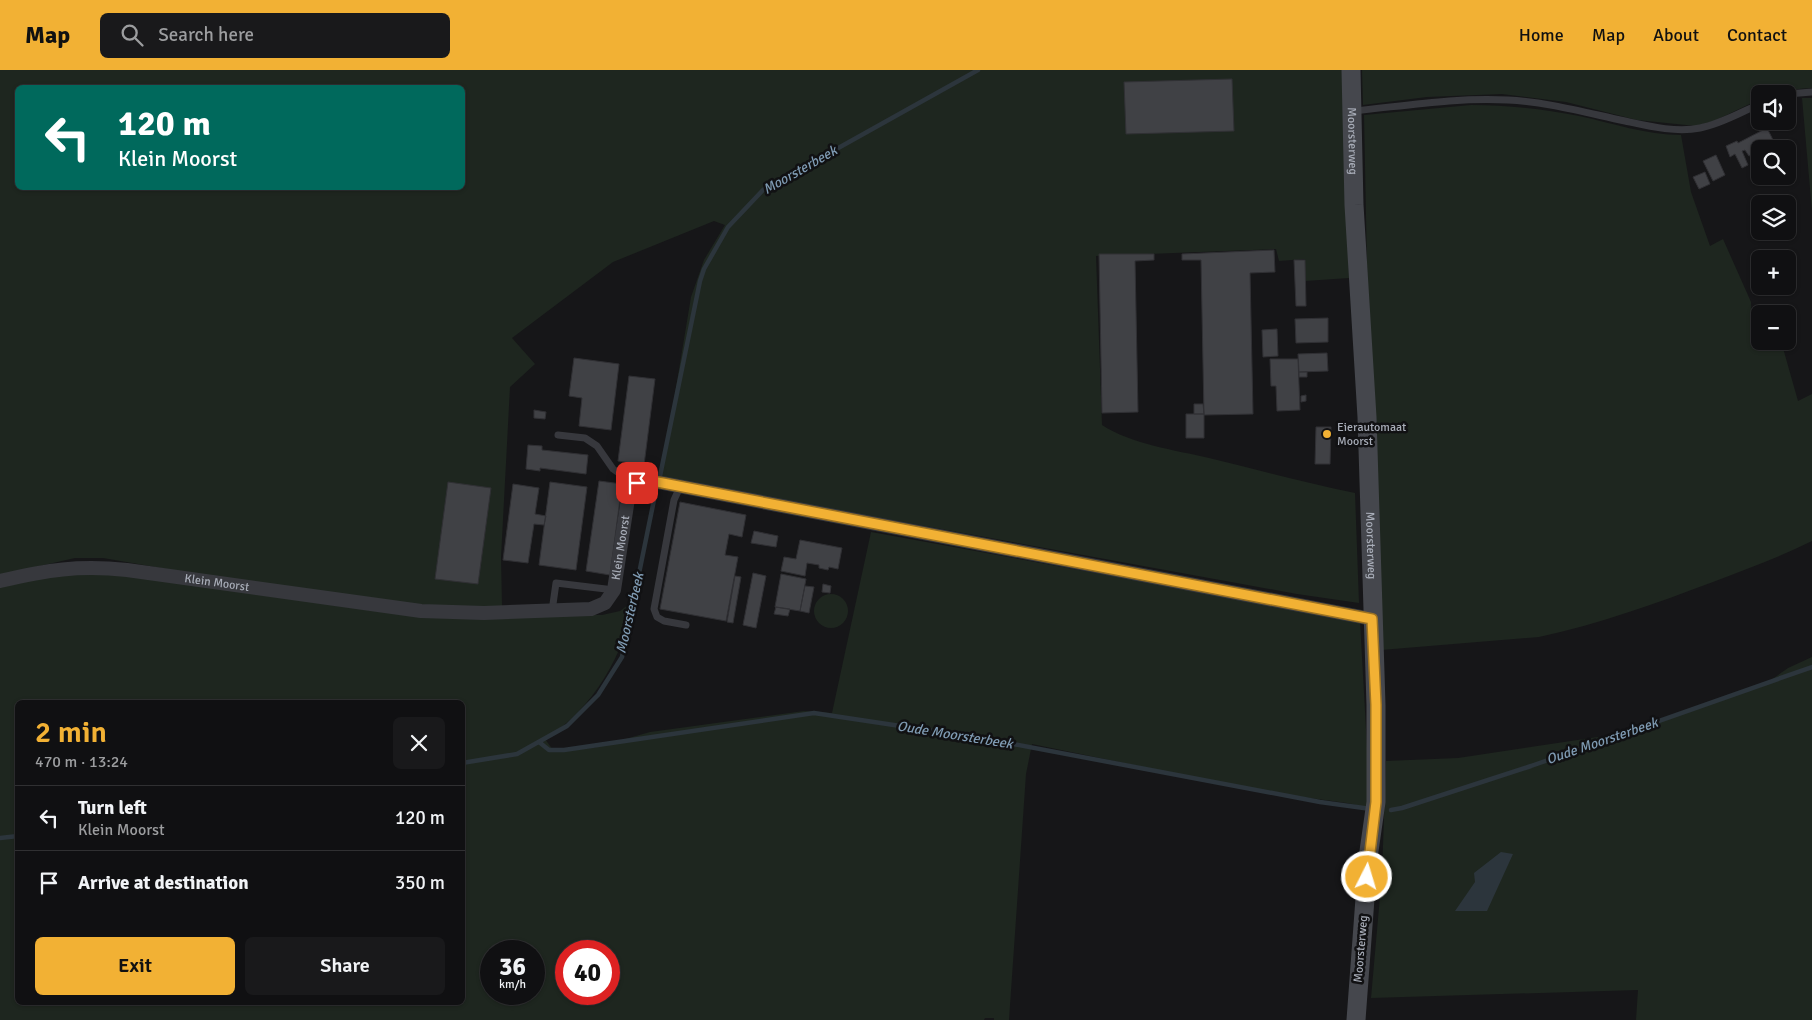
<!DOCTYPE html>
<meta charset="utf-8">
<style>
:root{--surface:#101012;--page:#19191b;--text:#f1f3f6;--muted:#9c9d9f;--line:#303032;--accent:#f2b134}
body{margin:0;font-family:Signika,sans-serif;background:var(--page);color:var(--text);height:100vh;display:flex;flex-direction:column;font-size:19px;white-space:nowrap}
*{box-sizing:border-box;margin:0}
p{font-size:16px;color:var(--muted)}
.icon{flex:none;width:28px;height:28px;fill:none;stroke:currentColor;stroke-width:2;stroke-linecap:round;stroke-linejoin:round}
.map{position:relative;flex:1;overflow:hidden}
.drawer{position:absolute;left:15px;top:630px;width:450px;height:305px;display:flex;flex-direction:column;background:var(--surface);border-radius:8px;box-shadow:0 1px 4px #0004,0 0 0 1px var(--line)}
.drawer>*{flex:none}
.top-card{position:absolute;left:15px;top:15px;width:450px;height:105px;border-radius:8px;box-shadow:0 1px 4px #0004,0 0 0 1px var(--line);background:#00695c;color:#fff;overflow:hidden}
.tools{position:absolute;left:1751px;top:15px;display:grid;gap:10px}
.tools a{display:grid;place-items:center;width:45px;height:45px;border-radius:8px;background:var(--surface);box-shadow:0 1px 4px #0004,0 0 0 1px var(--line);font-size:25px}
.speed{position:absolute;left:480px;top:870px;display:flex;gap:10px;font-size:25px;font-weight:700;text-align:center}
.speed>*{display:grid;place-content:center;width:65px;height:65px;border-radius:50%;background:var(--surface);box-shadow:0 1px 4px #0004,0 0 0 1px var(--line);line-height:1}
.speed small{font-size:12px;font-weight:400}
.speed .limit{border:8px solid #d22;background:#fff;color:#111}
.pin{position:absolute;display:grid;place-items:center;width:42px;height:42px;color:#fff;margin:-21px;border-radius:10px;box-shadow:0 2px 8px #0006}
.me{position:absolute;width:55px;margin:-28px;rotate:5deg;stroke-linejoin:round;filter:drop-shadow(0 0 4px #0008)}
.turn{display:flex;align-items:center;gap:18px;height:105px;padding:0 20px;font-size:22px}
.turn .icon{width:65px;height:65px;stroke-width:2.5}
.turn b{display:block;font-size:35px;line-height:42px}
.round{display:grid;place-items:center;flex:none;width:52px;height:52px;border-radius:8px;background:var(--page)}
.headline{display:flex;align-items:center;justify-content:space-between;height:85px;padding:0 20px}
h1{font-size:30px;font-weight:600;line-height:38px;color:var(--accent)}
.button{display:flex;gap:10px;margin-top:auto;padding:10px 20px}
.button a{flex:1;height:58px;border-radius:8px;background:var(--accent);color:#111;font-size:20px;font-weight:600;line-height:58px;text-align:center}
.button a+a{background:var(--page);color:var(--text)}
ul{padding:0;list-style:none}
li{display:flex;align-items:center;gap:15px;height:65px;padding:0 20px;border-top:1px solid var(--line)}
li div{flex:1}
li b{display:block;font-size:19px}
li em{font-style:normal}
header{display:flex;align-items:center;gap:30px;box-sizing:border-box;height:70px;padding:0 25px;background:var(--accent);color:#111}
header strong{font-size:24px}
nav{display:flex;gap:28px;margin-inline-start:auto;font-size:18px}
.search{width:350px;height:45px;background:var(--page);display:flex;align-items:center;gap:12px;box-sizing:border-box;padding:0 18px;border-radius:8px;color:var(--muted);font-size:19px}
.map>svg:first-child{display:block}
</style>
<header>
<strong>Map</strong>
<div class="search"><svg class="icon" aria-label="search" viewBox="0 0 24 24"><circle cx="10" cy="10" r="6"/><path d="M15 15l6 6"/></svg>Search here</div>
<nav><a>Home</a><a>Map</a><a>About</a><a>Contact</a></nav>
</header>
<div class="map">
<svg width="1812" height="950" viewBox="0 0 1812 950">
<rect width="100%" height="100%" fill="#161618"/>
<!-- green -->
<path fill="#1e261f" fill-rule="evenodd" d="M0 0H1344L1349 208 1305 211V189L1279 191 1276 179 1096 186 1102 355C1131 374 1175 380 1209 388 1258 400 1306 413 1355 423L1359 533 1297 524 661 408 691 227 704 190 725 155 714 151 613 192 512 268 535 294 510 317 501 487 502 536C368 540 234 510 103 488H75L0 505ZM18 18H462V118H18Z
M1362 0H1812V18C1794 18 1778 24 1760 24V29L1714 51 1696 56 1637 50 1566 32 1502 24 1427 27 1363 35Z
M1802 28H1812V141Z
M1471 35C1507 35 1543 39 1579 46 1612 53 1646 65 1681 65L1691 122 1710 176 1723 169 1751 232 1753 271 1760 269V271H1781L1798 331 1812 324V471C1780 487 1747 499 1713 512 1657 533 1599 554 1539 567L1381 580 1369 296 1364 45Z
M871 462 1360 551 1369 713 1368 738 1347 733 1280 724 1240 717 1032 674 1026 704 1009 950H994V948H985L984 950H0V516L83 500 375 541 542 545H602L620 541 636 529C623 584 595 638 545 669L553 680 560 682 597 677 650 662 804 641 832 643ZM18 632H462V932H18ZM491 881H534V924H491ZM566 881H609V924H566Z
M814 541a17 17 0 1 1 34 0a17 17 0 1 1-34 0Z
M1812 587V950H1636L1638 920 1371 928 1382 804 1386 691 1458 688 1611 665 1761 617 1788 598Z"/>
<!-- water -->
<path fill="#2c353c" d="M1501 782 1513 784 1487 841H1455L1475 812 1474 803Z"/>
<g fill="none" stroke-linecap="round" stroke-linejoin="round">
<!-- stream -->
<path stroke="#2c353c" stroke-width="4.5" d="M660 406 700 211 704 199 728 157 763 120 978 0
M539 672 549 680H564L814 643 987 669 1320 732 1371 739
M462 693 517 684 567 656 598 625 622 587 656 420
M1391 740 1402 738 1531 696 1812 597
M0 768 18 766"/>
</g>
<!-- building -->
<path fill="#404145" stroke="#303034" d="M1232 9 1234 61 1126 64 1124 12Z
M1767 58 1775 74 1765 79H1760V81L1749 86 1745 80 1742 81 1748 95 1742 98 1735 84 1730 87 1726 76 1737 71 1738 73Z
M1716 85 1725 105 1713 111 1703 91Z
M1705 102 1710 114 1699 119 1693 107Z
M1274 180 1275 202 1250 203 1253 344 1204 345 1201 190H1182V184Z
M1099 184H1154V190L1135 191 1138 342 1102 343Z
M1294 190H1305L1306 236H1296Z
M1328 248V272L1296 273 1295 249Z
M1277 259 1278 286 1263 287 1262 260Z
M1327 283 1328 301 1299 302 1298 284Z
M574 288 619 294 611 360 579 356 582 328 569 326Z
M1270 289H1298L1300 340 1277 341 1276 316H1271Z
M1299 302H1307V307H1299Z
M629 306 655 309 644 395 618 391Z
M1306 325V331L1301 332V326Z
M1194 334H1203L1204 344H1194Z
M534 340 546 342 545 349 534 348Z
M1186 344H1204V368H1186Z
M1316 357H1331L1330 394H1315Z
M528 375 542 376V380L588 385 586 404 540 398V401L526 399Z
M599 411 622 414 610 505 586 501Z
M448 412 491 418 478 514 435 509Z
M550 412 587 417 576 500 539 495Z
M513 414 539 418 535 444 546 446 544 455 534 454 528 493 503 490Z
M680 432 746 445 742 467 729 464 725 485 738 487 726 551 660 539Z
M754 461 778 466 776 477 751 473Z
M800 470 842 478 838 499 829 497 828 500 819 498V495L807 493 805 506 781 501 784 487 796 489Z
M753 503 766 506 756 558 743 555Z
M781 504 806 509 800 541 775 537Z
M735 506 741 507 733 553 727 552Z
M823 514 831 516 830 523 822 522Z
M805 516 814 517 809 543 800 541Z
M776 537 790 539 788 546 774 544Z"/>
<g fill="none" stroke-linecap="round" stroke-linejoin="round">
<!-- lane -->
<path stroke="#37383d" stroke-width="7" d="M1788 24 1812 22
M1353 41C1404 36 1457 27 1508 30 1547 32 1587 43 1625 51 1648 56 1676 63 1700 58 1721 54 1741 42 1760 34
M558 365 585 368 597 376 613 399 623 406 637 413
M680 417 674 430 654 539 657 547 664 551 686 555
M552 541 556 513 614 520"/>
<!-- street -->
<path stroke="#37383d" stroke-width="14" id="s1" d="M0 511C47 500 78 495 127 500L421 541 484 543 591 539 605 533 614 520 629 422C634 415 638 410 647 410L1372 549"/>
<!-- secondary -->
<path stroke="#45474d" stroke-width="19" id="s2" d="M1351 0 1354 135 1367 347 1376 635V732L1368 788 1356 950"/>
</g>
<g fill="none" stroke-linecap="round" stroke-linejoin="round">
<defs>
<path id="route" d="M637 413 642 410H647L1372 549 1376 635V732L1367 807"/>
</defs>
<!-- route casing -->
<use href="#route" stroke="#9d7322" stroke-width="12"/>
<!-- route -->
<use href="#route" stroke="#f2b134" stroke-width="9"/>
</g>
<!-- markers -->
<circle fill="#f2b134" stroke="#111113" stroke-width="2" cx="1327" cy="364" r="5"/>
<g text-anchor="middle" dominant-baseline="central" stroke-width="5" stroke-linejoin="round" paint-order="stroke">
<!-- street labels -->
<g font-size="12" fill="#a8adb8" stroke="#111113">
<text stroke="none"><textPath href="#s2" startOffset="71">Moorsterweg</textPath></text>
<text stroke="none"><textPath href="#s2" startOffset="476">Moorsterweg</textPath></text>
<text stroke="none"><textPath href="#s1" startOffset="669">Klein Moorst</textPath></text>
<text stroke="none"><textPath href="#s1" startOffset="219">Klein Moorst</textPath></text>
<text transform="translate(1361 879) rotate(-85)">Moorsterweg</text>
</g>
<!-- poi labels -->
<g font-size="12" fill="#a8adb8" stroke="#111113" text-anchor="start">
<text x="1337" y="357">Eierautomaat<tspan x="1337" dy="14">Moorst</tspan></text>
</g>
<!-- water labels -->
<g font-size="14" font-style="italic" fill="#7f9bb3" stroke="#111113">
<text transform="translate(800 100) rotate(-30)">Moorsterbeek</text>
<text transform="translate(630 543) rotate(-77)">Moorsterbeek</text>
<text transform="translate(955 665) rotate(9)">Oude Moorsterbeek</text>
<text transform="translate(1602 671) rotate(-19)">Oude Moorsterbeek</text>
</g>
</g>
</svg>
<div class="tools">
<a><svg class="icon" aria-label="sound" viewBox="0 0 24 24"><path d="M4 9h4l5-4v14l-5-4H4zM17 9q2 3 0 6"/></svg></a>
<a><svg class="icon" aria-label="search" viewBox="0 0 24 24"><circle cx="10" cy="10" r="6"/><path d="M15 15l6 6"/></svg></a>
<a><svg class="icon" aria-label="layers" viewBox="0 0 24 24"><path d="M12 4l9 5-9 5-9-5zM3 14l9 5 9-5"/></svg></a>
<a>+</a>
<a>−</a>
</div>
<div class="speed"><div>36<small>km/h</small></div><div class="limit">40</div></div>
<div class="pin" style="left:637px;top:413px;background:#d93025"><svg class="icon" aria-label="arrive" viewBox="0 0 24 24"><path d="M6 21V4h12l-3 4 3 4H6"/></svg></div>
<svg class="me" style="left:1367px;top:807px" viewBox="-20 -20 40 40"><circle r="17" fill="#f2b134" stroke="#fff" stroke-width="3"/><path d="M0-11L8 9 0 5-8 9z" fill="#fff"/></svg>
<div class="top-card">
<div class="turn"><svg class="icon" aria-label="left" viewBox="0 0 24 24"><path d="M17 20v-9H6M10 6l-5 5 5 5"/></svg><div><b>120 m</b>Klein Moorst</div></div>
</div>
<section class="drawer">
<div class="headline"><div><h1>2 min</h1><p>470 m · 13:24</p></div><a class="round"><svg class="icon" aria-label="close" viewBox="0 0 24 24"><path d="M6 6l12 12M18 6L6 18"/></svg></a></div>
<ul>
<li><svg class="icon" aria-label="left" viewBox="0 0 24 24"><path d="M17 20v-9H6M10 6l-5 5 5 5"/></svg><div><b>Turn left</b><p>Klein Moorst</p></div><em>120 m</em></li>
<li><svg class="icon" aria-label="arrive" viewBox="0 0 24 24"><path d="M6 21V4h12l-3 4 3 4H6"/></svg><div><b>Arrive at destination</b></div><em>350 m</em></li>
</ul>
<div class="button"><a>Exit</a><a>Share</a></div>
</section>
</div>
